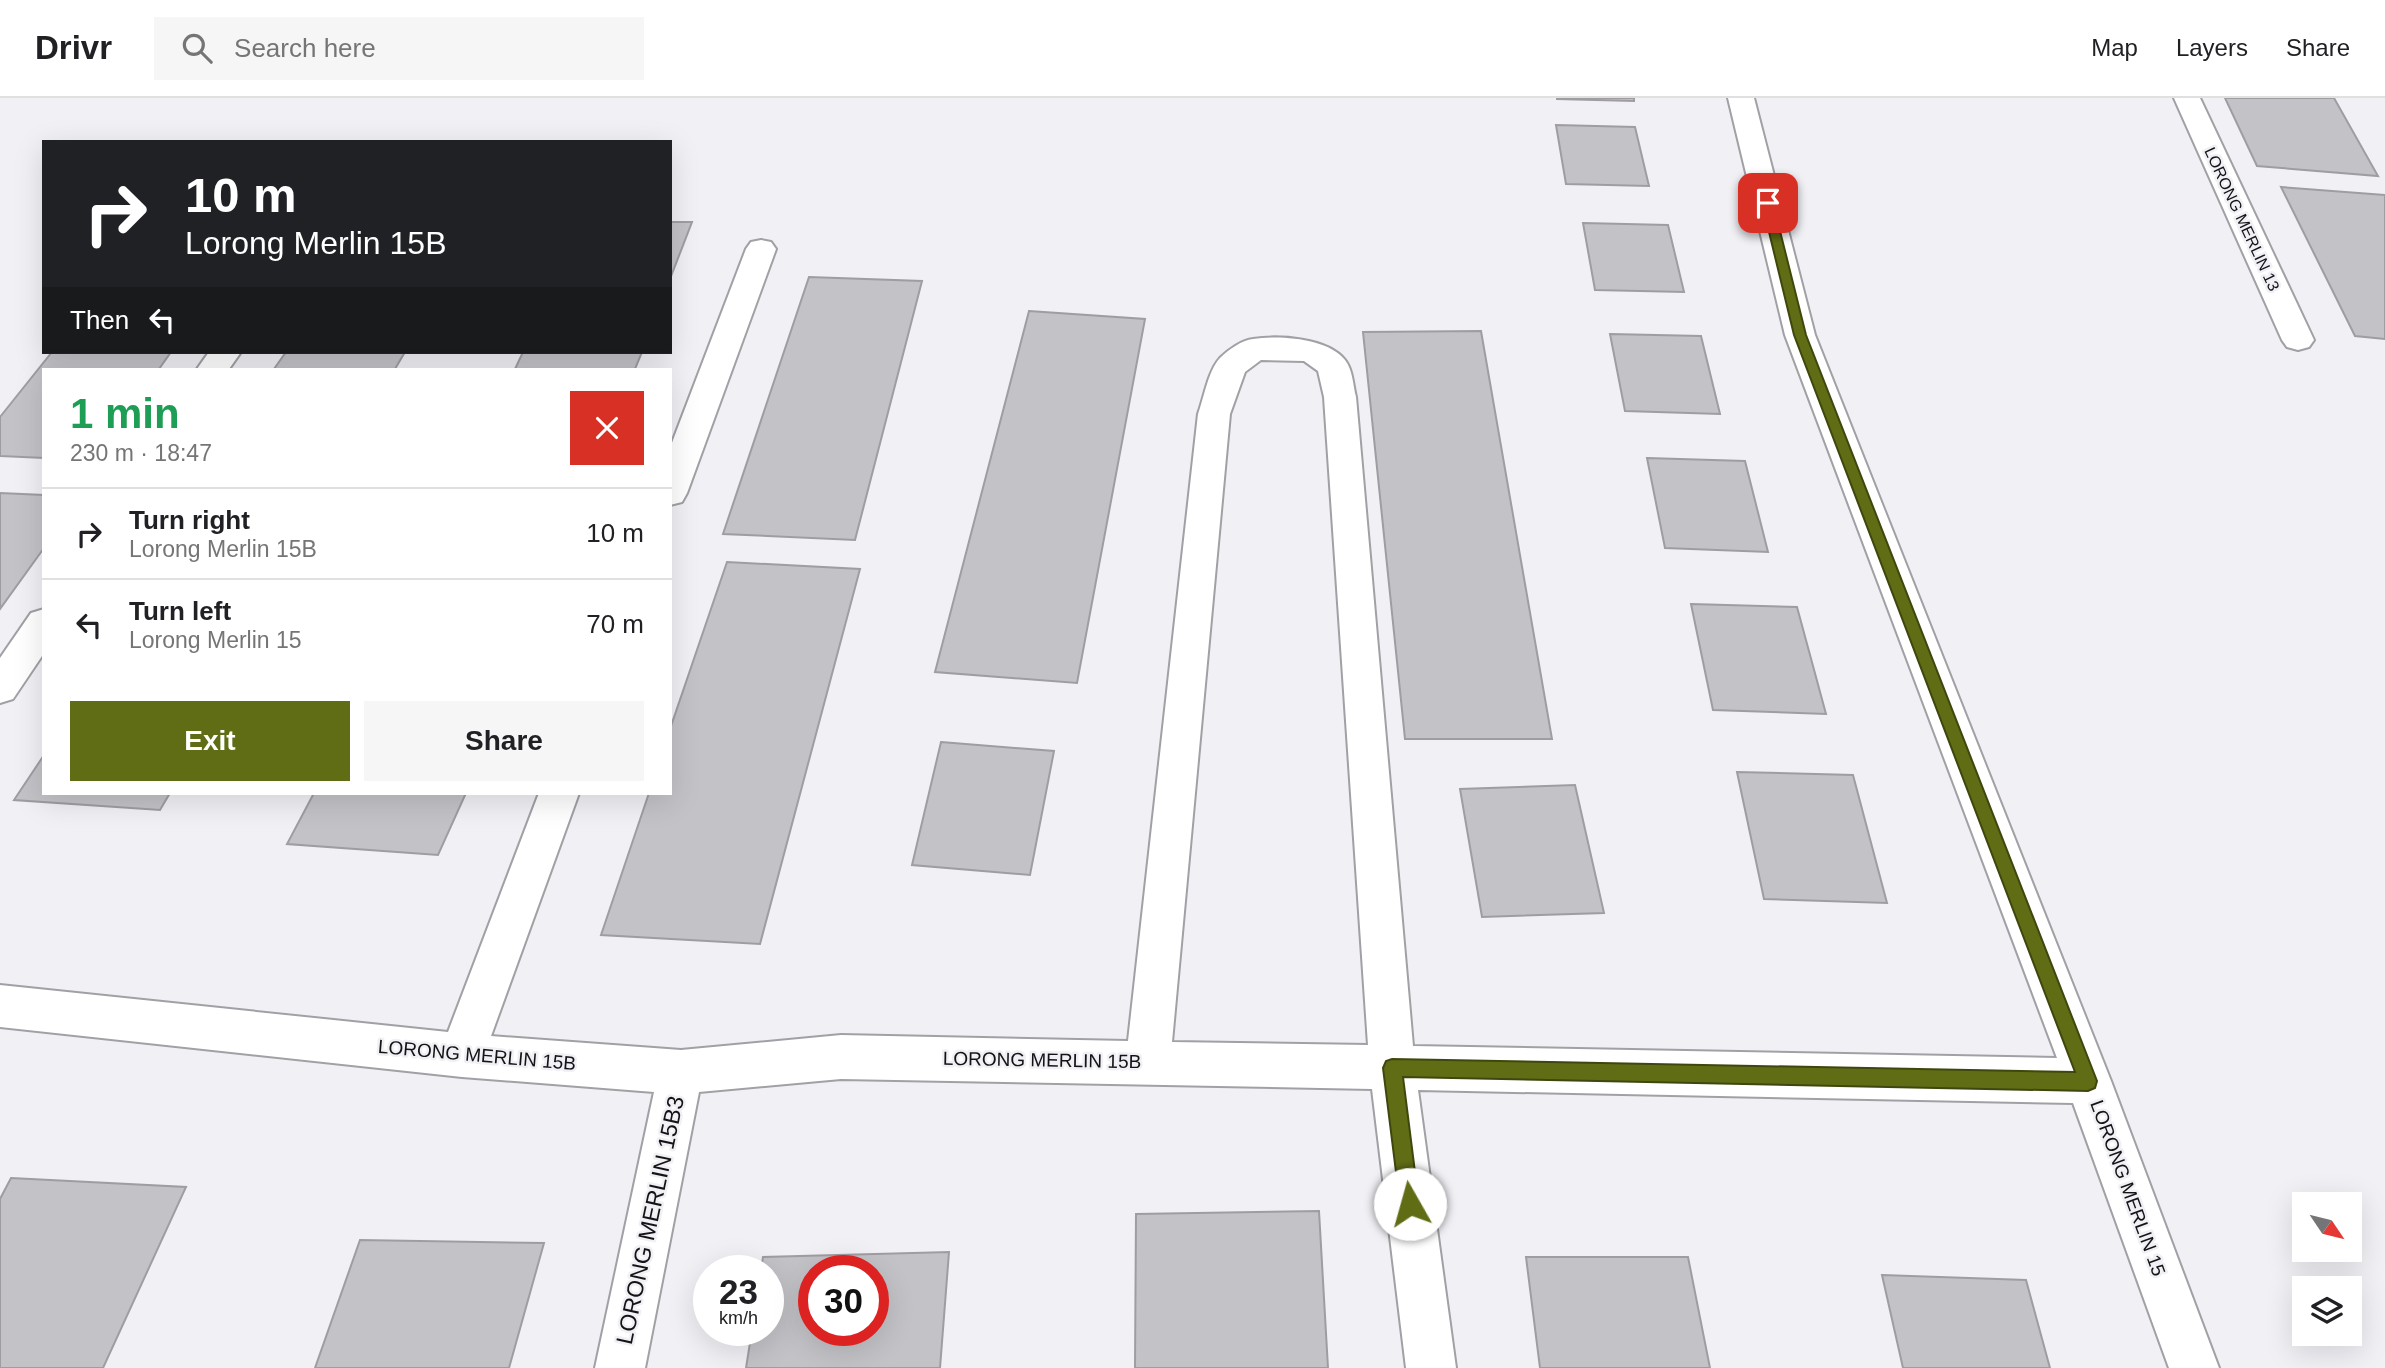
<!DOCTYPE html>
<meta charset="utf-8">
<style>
:root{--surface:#fff;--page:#f6f6f6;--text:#202124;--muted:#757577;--line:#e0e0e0;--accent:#616d15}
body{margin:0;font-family:Helvetica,sans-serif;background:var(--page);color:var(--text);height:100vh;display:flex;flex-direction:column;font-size:26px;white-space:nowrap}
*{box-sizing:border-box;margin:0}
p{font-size:23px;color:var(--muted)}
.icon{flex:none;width:38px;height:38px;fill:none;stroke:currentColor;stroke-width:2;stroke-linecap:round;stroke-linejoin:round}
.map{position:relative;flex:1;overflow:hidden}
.sheet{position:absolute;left:42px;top:270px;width:630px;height:427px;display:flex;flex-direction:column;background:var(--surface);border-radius:0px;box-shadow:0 7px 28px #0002}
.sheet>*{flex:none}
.top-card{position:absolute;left:42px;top:42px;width:630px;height:214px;border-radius:0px;box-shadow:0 7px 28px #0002;background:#202124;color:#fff;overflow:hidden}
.needle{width:46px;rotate:125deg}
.tools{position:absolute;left:2292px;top:1094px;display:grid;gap:14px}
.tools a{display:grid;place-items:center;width:70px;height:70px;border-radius:0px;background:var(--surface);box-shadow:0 7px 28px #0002;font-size:35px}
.speed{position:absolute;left:693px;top:1157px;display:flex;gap:14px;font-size:35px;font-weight:700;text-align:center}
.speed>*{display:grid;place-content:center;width:91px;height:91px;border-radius:50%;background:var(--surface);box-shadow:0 7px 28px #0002;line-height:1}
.speed small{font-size:18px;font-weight:400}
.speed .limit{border:10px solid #d22;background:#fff;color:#111}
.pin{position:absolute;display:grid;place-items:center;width:60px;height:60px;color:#fff;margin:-30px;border-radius:14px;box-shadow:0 4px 10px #0006}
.me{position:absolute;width:77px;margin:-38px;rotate:353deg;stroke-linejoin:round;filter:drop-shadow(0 0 5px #0008)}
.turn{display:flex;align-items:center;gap:24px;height:147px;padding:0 28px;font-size:32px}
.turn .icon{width:91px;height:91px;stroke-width:2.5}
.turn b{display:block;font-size:49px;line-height:60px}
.then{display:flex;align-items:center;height:66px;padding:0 28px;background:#0003;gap:14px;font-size:26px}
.round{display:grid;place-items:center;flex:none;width:74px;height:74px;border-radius:0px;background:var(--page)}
.summary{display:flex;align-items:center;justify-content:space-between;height:119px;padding:0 28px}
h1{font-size:42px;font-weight:600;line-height:52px;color:#1e9e55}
.button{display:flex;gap:14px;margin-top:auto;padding:14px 28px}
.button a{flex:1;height:80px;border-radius:0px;background:var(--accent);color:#fff;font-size:28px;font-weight:600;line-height:80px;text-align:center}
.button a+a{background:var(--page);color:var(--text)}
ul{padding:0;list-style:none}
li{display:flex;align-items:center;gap:21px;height:91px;padding:0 28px;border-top:2px solid var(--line)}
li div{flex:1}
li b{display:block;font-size:26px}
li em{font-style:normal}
header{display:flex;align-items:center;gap:42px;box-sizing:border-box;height:98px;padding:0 35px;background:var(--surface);border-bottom:2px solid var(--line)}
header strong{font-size:33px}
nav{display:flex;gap:38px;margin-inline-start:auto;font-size:24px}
.search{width:490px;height:63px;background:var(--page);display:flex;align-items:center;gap:18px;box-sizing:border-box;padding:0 24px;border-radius:0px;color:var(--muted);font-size:26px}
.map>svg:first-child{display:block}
</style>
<header>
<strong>Drivr</strong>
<div class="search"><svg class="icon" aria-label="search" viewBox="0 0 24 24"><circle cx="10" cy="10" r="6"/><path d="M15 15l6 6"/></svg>Search here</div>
<nav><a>Map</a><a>Layers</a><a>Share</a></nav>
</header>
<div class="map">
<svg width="2385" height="1270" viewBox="0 0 2385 1270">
<rect width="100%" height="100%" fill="#f1f0f5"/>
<!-- building -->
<path fill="#c3c2c7" stroke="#9f9da2" stroke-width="2" fill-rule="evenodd" d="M1557 0H1634V3L1557 1Z
M2225 0H2334L2378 78 2257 68Z
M1556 27 1635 29 1649 88 1566 86Z
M2281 89 2385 97V241L2355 238Z
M670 124H692L670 181Z
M1583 125 1668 127 1684 194 1595 192Z
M809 179 922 183 855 442 723 436Z
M1029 213 1145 221 1077 585 935 574Z
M1481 233 1552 641H1405L1363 234Z
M1610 236 1701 238 1720 316 1625 313Z
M52 254H171L159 271H44V360L0 358V319Z
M286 254H405L395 271H274Z
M523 254H642L635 271H515Z
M1647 360 1745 363 1768 454 1665 450Z
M0 395 44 397V450L0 511Z
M727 464 860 471 760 846 601 837 649 695H670V631Z
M1691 506 1797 509 1826 616 1713 612Z
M941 644 1054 653 1030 777 912 767Z
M44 657V695H170L160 712 14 702Z
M1737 674 1853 677 1887 805 1764 801Z
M1575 687 1604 815 1482 819 1460 691Z
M314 695H466L438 757 287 746Z
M11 1080 186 1089 103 1270H0V1101Z
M1319 1113 1328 1270H1135L1136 1116Z
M360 1142 544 1145 509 1270H315Z
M949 1154 940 1270H746L752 1232H768V1172H761L763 1159ZM814 1172H873V1232H814Z
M1526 1159H1688L1710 1270H1540Z
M1882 1177 2026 1182 2050 1270H1903Z"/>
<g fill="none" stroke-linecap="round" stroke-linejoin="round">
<defs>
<path id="minor" d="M1728 0H1754L1815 237 2111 983 2219 1270H2169L2073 1005 1418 992 1456 1270H1406L1372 991 841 981 699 994 645 1270H595L654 994 462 979 0 929V887L448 934 539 695H579L491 938 681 952 841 937 1128 943 1198 316C1204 300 1208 273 1220 260 1228 252 1242 242 1253 241 1279 237 1328 240 1345 262 1353 272 1353 288 1356 299L1413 948 2057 960 1785 237ZM1261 262 1304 263 1318 273 1324 299 1368 947 1172 944 1230 316 1245 274Z
M2174 0H2200L2314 242 2309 249 2298 252 2287 249 2282 242Z
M761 142 771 144 776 151 687 395 682 404 670 407V350L746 151 751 144Z
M209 254H241L229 271H197Z
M44 511V555L13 601 0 605V560L31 515Z"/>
</defs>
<!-- minor casing -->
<use href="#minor" stroke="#a1a0a5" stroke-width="4"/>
<!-- minor -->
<use href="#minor" fill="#fff" fill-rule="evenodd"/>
</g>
<!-- route -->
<path fill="#616d15" stroke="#3f470e" stroke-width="2" d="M1768 102 1773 105 1806 237 2097 983 2095 990 2088 993 1403 979 1419 1106 1417 1113 1410 1116 1403 1113 1400 1106 1383 970 1386 963 1392 961 2075 974 1794 237 1762 105Z"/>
<g text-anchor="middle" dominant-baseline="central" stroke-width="5" stroke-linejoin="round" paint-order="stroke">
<!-- far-street labels -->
<g font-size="16" fill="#141416" stroke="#f1f0f5">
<text transform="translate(2242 121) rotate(65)">LORONG MERLIN 13</text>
</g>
<!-- street labels -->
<g font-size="19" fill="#141416" stroke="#f1f0f5">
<text transform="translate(477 957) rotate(5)">LORONG MERLIN 15B</text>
<text transform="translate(1042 962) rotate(1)">LORONG MERLIN 15B</text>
<text transform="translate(2128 1090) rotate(70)">LORONG MERLIN 15</text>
</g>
<!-- near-street labels -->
<g font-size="23" fill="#141416" stroke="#f1f0f5">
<text transform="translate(650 1122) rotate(-78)">LORONG MERLIN 15B3</text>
</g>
</g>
</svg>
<div class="tools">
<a><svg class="needle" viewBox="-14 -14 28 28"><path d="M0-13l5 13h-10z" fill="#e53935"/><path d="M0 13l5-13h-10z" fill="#757577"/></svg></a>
<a><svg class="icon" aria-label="layers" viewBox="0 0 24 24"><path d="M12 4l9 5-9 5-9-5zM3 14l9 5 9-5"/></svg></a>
</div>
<div class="speed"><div>23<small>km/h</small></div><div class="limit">30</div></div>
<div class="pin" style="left:1768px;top:105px;background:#d93025"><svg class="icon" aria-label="arrive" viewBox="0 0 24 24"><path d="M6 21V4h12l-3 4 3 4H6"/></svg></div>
<svg class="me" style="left:1410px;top:1106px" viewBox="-20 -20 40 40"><circle r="19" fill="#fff"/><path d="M0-13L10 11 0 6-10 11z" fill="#616d15"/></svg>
<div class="top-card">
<div class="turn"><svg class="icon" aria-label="right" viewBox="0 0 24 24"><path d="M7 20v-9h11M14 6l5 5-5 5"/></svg><div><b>10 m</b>Lorong Merlin 15B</div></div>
<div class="then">Then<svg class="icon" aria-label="left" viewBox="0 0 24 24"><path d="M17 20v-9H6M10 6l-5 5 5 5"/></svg></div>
</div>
<section class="sheet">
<div class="summary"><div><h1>1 min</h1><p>230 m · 18:47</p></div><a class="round" style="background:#d93025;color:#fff"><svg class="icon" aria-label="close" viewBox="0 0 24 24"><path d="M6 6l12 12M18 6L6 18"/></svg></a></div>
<ul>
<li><svg class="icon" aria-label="right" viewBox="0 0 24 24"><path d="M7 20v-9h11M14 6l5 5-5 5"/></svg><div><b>Turn right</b><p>Lorong Merlin 15B</p></div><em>10 m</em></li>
<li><svg class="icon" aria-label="left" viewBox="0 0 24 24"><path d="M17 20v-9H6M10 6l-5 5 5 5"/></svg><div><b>Turn left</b><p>Lorong Merlin 15</p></div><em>70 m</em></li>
</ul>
<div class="button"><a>Exit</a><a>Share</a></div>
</section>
</div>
